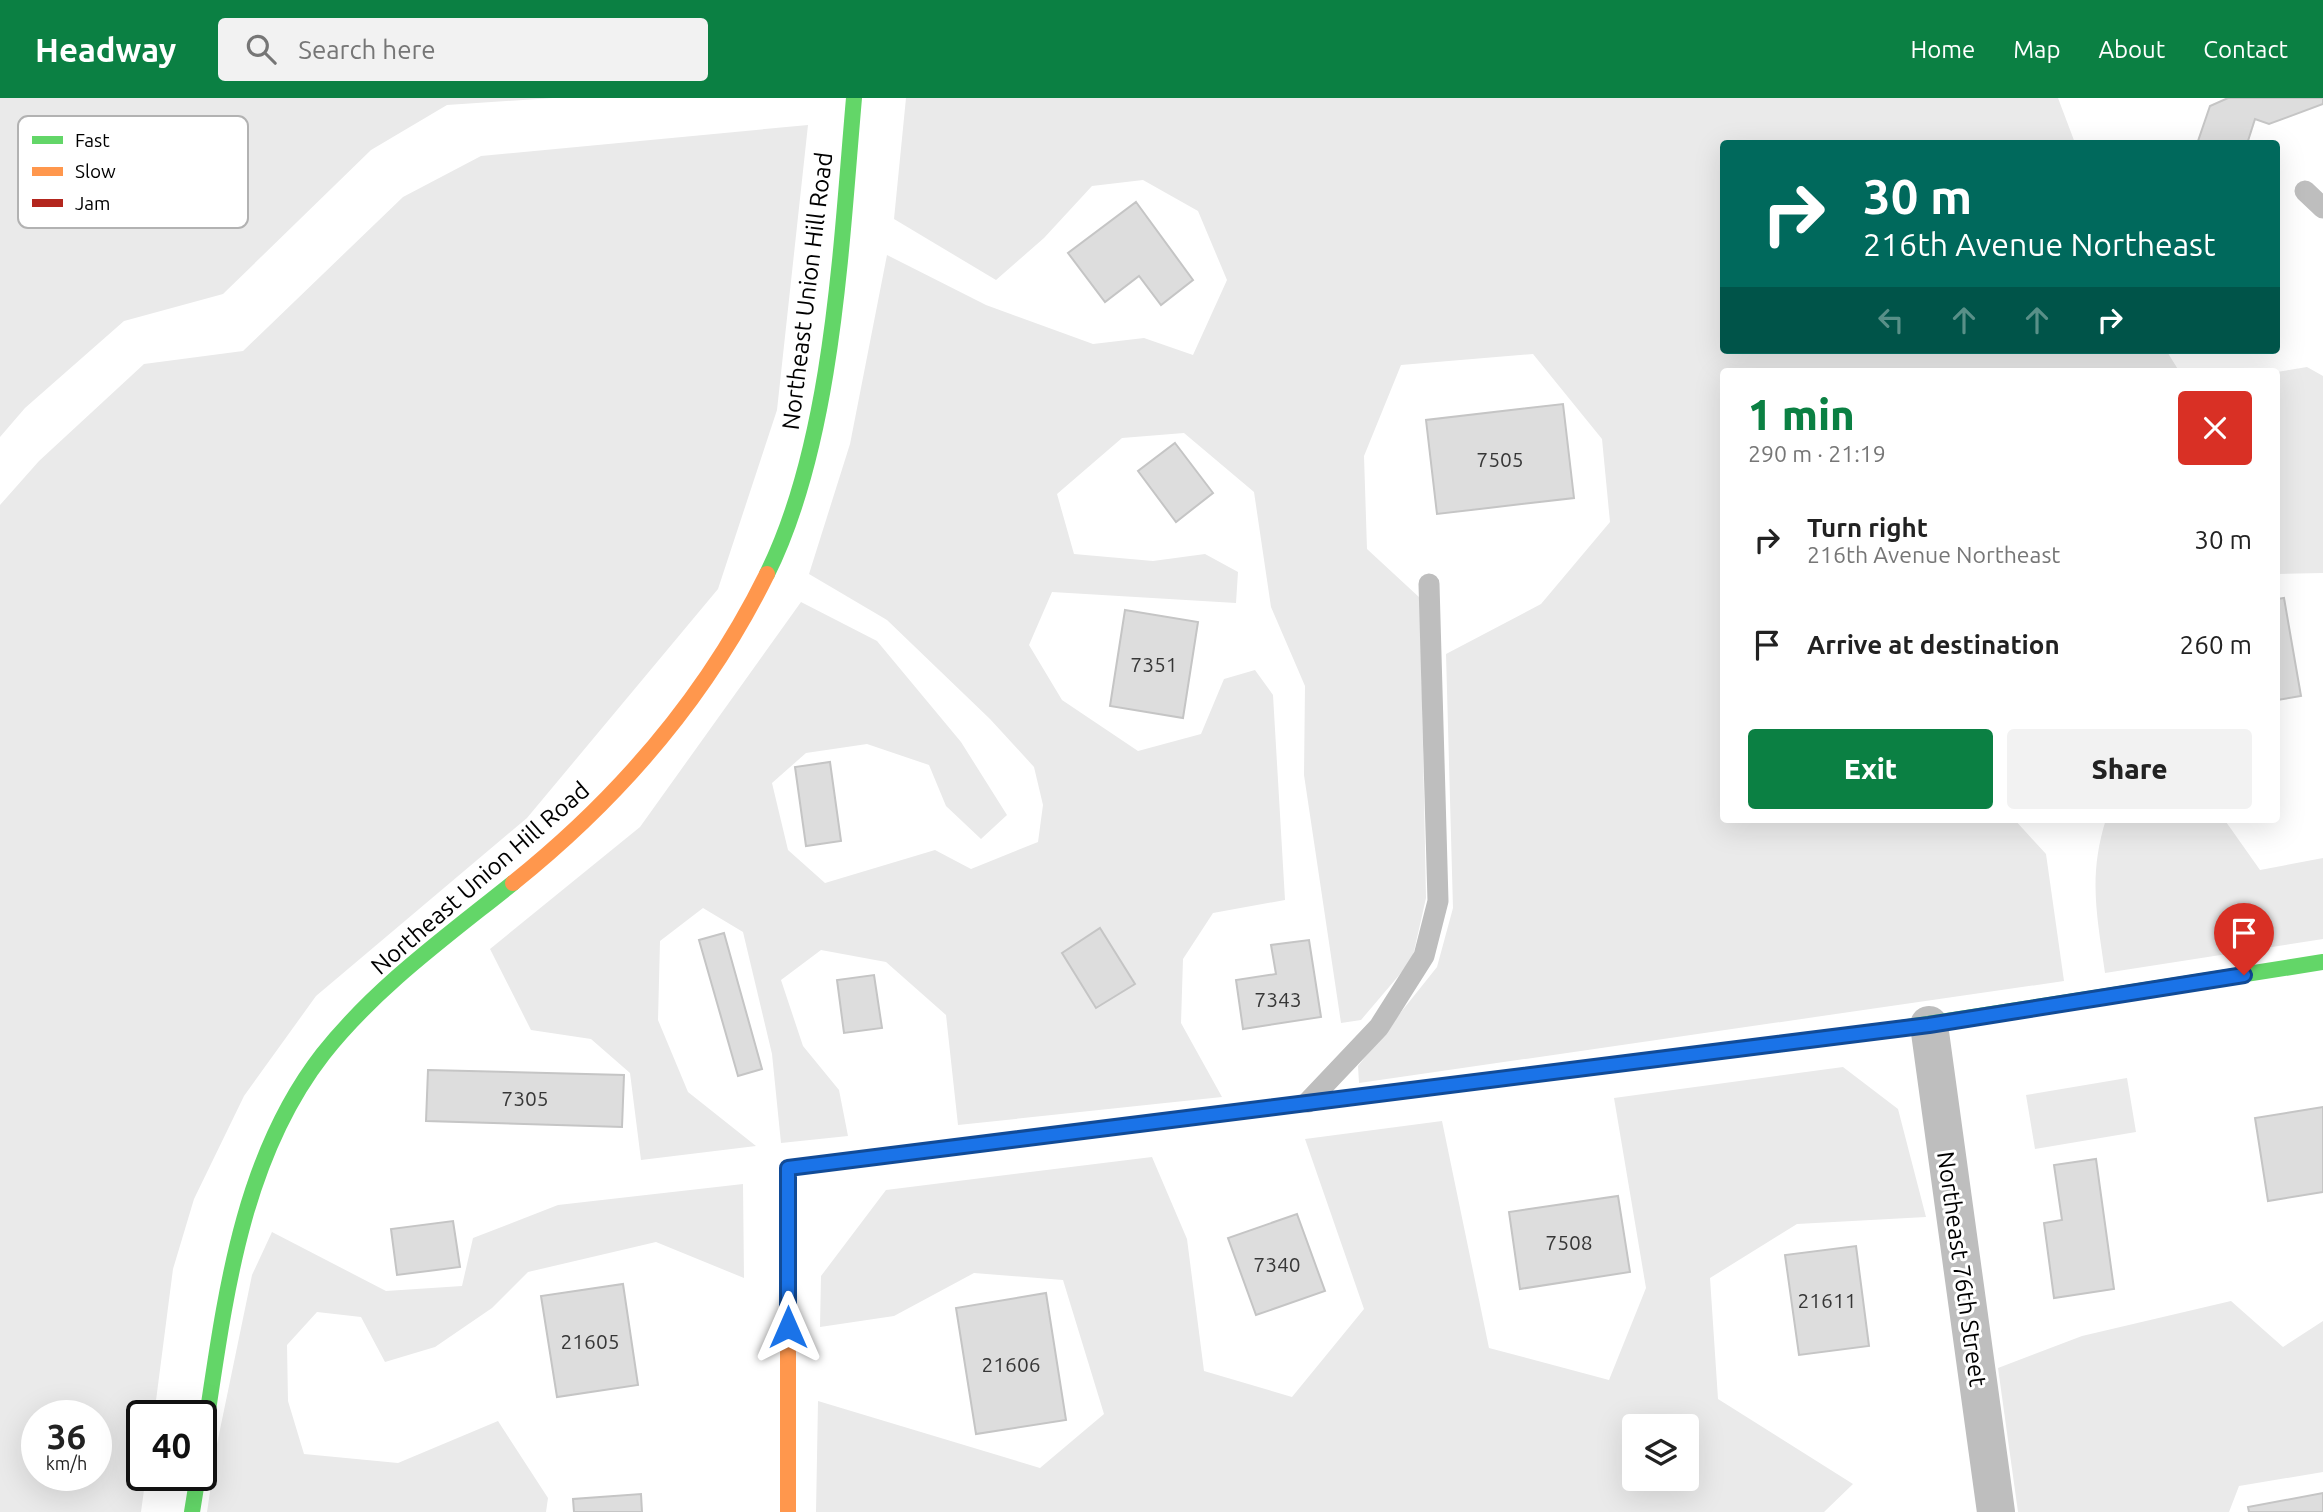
<!DOCTYPE html>
<meta charset="utf-8">
<style>
:root{--surface:#fff;--page:#f2f2f2;--text:#222;--muted:#767676;--accent:#0b8043}
body{margin:0;font-family:Ubuntu,sans-serif;background:var(--page);color:var(--text);height:100vh;display:flex;flex-direction:column;font-size:26px;white-space:nowrap}
*{box-sizing:border-box;margin:0}
p{font-size:23px;color:var(--muted)}
.icon{flex:none;width:38px;height:38px;fill:none;stroke:currentColor;stroke-width:2;stroke-linecap:round;stroke-linejoin:round}
.map{position:relative;flex:1;overflow:hidden}
.drawer{position:absolute;left:1720px;top:270px;width:560px;height:455px;display:flex;flex-direction:column;background:var(--surface);border-radius:7px;box-shadow:0 7px 28px #0002}
.drawer>*{flex:none}
.top-card{position:absolute;left:1720px;top:42px;width:560px;height:214px;border-radius:7px;box-shadow:0 7px 28px #0002;background:#00695c;color:#fff;overflow:hidden}
.buttons{position:absolute;left:1622px;top:1316px;display:grid;gap:14px}
.buttons a{display:grid;place-items:center;width:77px;height:77px;border-radius:7px;background:var(--surface);box-shadow:0 7px 28px #0002;font-size:35px}
.speed{position:absolute;left:21px;top:1302px;display:flex;gap:14px;font-size:35px;font-weight:700;text-align:center}
.speed>*{display:grid;place-content:center;width:91px;height:91px;border-radius:50%;background:var(--surface);box-shadow:0 7px 28px #0002;line-height:1}
.speed small{font-size:18px;font-weight:400}
.speed .limit{border:4px solid #111;border-radius:10px;background:#fff;color:#111}
.pin{position:absolute;display:grid;place-items:center;width:60px;height:60px;color:#fff;margin:-72px -30px;border-radius:50% 50% 50% 0;rotate:-45deg;box-shadow:0 0 7px #0007}
.pin .icon{rotate:45deg}
.me{position:absolute;width:77px;margin:-38px;rotate:0deg;stroke-linejoin:round;filter:drop-shadow(0 0 5px #0008)}
.turn{display:flex;align-items:center;gap:24px;height:147px;padding:0 28px;font-size:32px}
.turn .icon{width:91px;height:91px;stroke-width:2.5}
.turn b{display:block;font-size:49px;line-height:60px}
.lanes{display:flex;align-items:center;height:66px;padding:0 28px;background:#0003;justify-content:center;gap:35px;direction:ltr}
.lanes .off{opacity:.35}
.round{display:grid;place-items:center;flex:none;width:74px;height:74px;border-radius:7px;background:var(--page)}
.overview{display:flex;align-items:center;justify-content:space-between;height:119px;padding:0 28px}
h1{font-size:42px;font-weight:800;line-height:52px;color:var(--accent)}
.primary-button{display:flex;gap:14px;margin-top:auto;padding:14px 28px}
.primary-button a{flex:1;height:80px;border-radius:7px;background:var(--accent);color:#fff;font-size:28px;font-weight:800;line-height:80px;text-align:center}
.primary-button a+a{background:var(--page);color:var(--text)}
ul{padding:0;list-style:none}
li{display:flex;align-items:center;gap:21px;height:105px;padding:0 28px}
li div{flex:1}
li b{display:block;font-size:26px}
li em{font-style:normal}
header{display:flex;align-items:center;gap:42px;box-sizing:border-box;height:98px;padding:0 35px;background:var(--accent);color:#fff}
header strong{font-size:33px}
nav{display:flex;gap:38px;margin-inline-start:auto;font-size:24px}
.search{width:490px;height:63px;background:var(--page);display:flex;align-items:center;gap:18px;box-sizing:border-box;padding:0 24px;border-radius:7px;color:var(--muted);font-size:26px}
.map>svg:first-child{display:block}
</style>
<header>
<strong>Headway</strong>
<div class="search"><svg class="icon" aria-label="search" viewBox="0 0 24 24"><circle cx="10" cy="10" r="6"/><path d="M15 15l6 6"/></svg>Search here</div>
<nav><a>Home</a><a>Map</a><a>About</a><a>Contact</a></nav>
</header>
<div class="map">
<svg width="2323" height="1414" viewBox="0 0 2323 1414">
<rect width="100%" height="100%" fill="#fff"/>
<!-- green -->
<path fill="#eaeaea" fill-rule="evenodd" d="M0 0H553L447 7 371 52 223 196 124 223 25 310 0 339Z
M906 0H2058L2075 45 1724 46V252H2166L2179 273H1724V721H2014L2046 756 2064 883 1359 985 1358 968 1437 869 1453 810 1446 556 1541 506 1610 424 1602 341 1533 256 1401 267 1364 358 1367 451 1420 500 1426 800 1412 862 1361 922 1341 925 1304 677 1305 588 1271 509 1254 394 1184 335 1122 340 1057 396 1074 456 1153 463 1205 456 1238 474 1236 505 1052 494 1029 547 1062 602 1138 653 1201 636 1224 581 1255 572 1273 597 1285 802 1213 815 1183 861 1181 925 1222 999 958 1027 946 917 886 864 821 852 781 882 803 948 839 992 848 1038 781 1045 772 956 743 834 703 810 660 843 658 922 688 994 756 1048 641 1062 630 975 591 941 531 932 490 851 640 729 801 504 877 543 961 644 1007 717 981 741 946 708 929 667 867 646 806 655 772 685 788 752 825 785 935 752 971 771 1038 744 1043 707 1034 669 990 621 887 522 809 476 850 346 887 157 986 207 1093 246 1144 240 1193 257 1227 182 1198 113 1143 82 1092 88 1044 140 996 182 894 121Z
M808 27 777 312 718 491 527 720 316 898 244 998 194 1101 173 1171 154 1318H142V1377H146L141 1414H0V407L39 363 144 266 243 253 403 99 481 58ZM37 1318H96V1377H37Z
M2307 269 2323 278V475L2277 476V274Z
M2106 721H2224L2260 772 2323 760V841L2105 875C2097 817 2088 779 2106 721Z
M1843 969 1898 1011 1926 1119 1797 1126 1710 1180 1718 1301 1853 1386 1824 1414H816L818 1303 1040 1370 1104 1316 1063 1182 974 1175 894 1218 820 1229 821 1178 886 1092 1152 1059 1187 1141 1204 1273 1292 1299 1364 1211 1305 1041 1442 1023 1489 1250 1609 1282 1646 1190 1614 1000ZM1634 1328H1687V1381H1634Z
M2127 980 2136 1034 2035 1051 2026 997Z
M743 1086 744 1180 656 1144 528 1174 492 1210 435 1249 385 1264 361 1219 317 1214 287 1247 288 1303 304 1356 398 1365 498 1323 548 1400 546 1414H207L217 1346 252 1177 272 1134 386 1193 462 1188 473 1140 558 1107Z
M2231 1203 2283 1249 2323 1223V1374L2239 1388 2229 1414H2018L1998 1270 2082 1238Z"/>
<!-- building -->
<path fill="#ddd" stroke="#c5c5c5" stroke-width="2" d="M2228 0H2323V6L2269 26 2255 21 2247 46H2197L2210 8Z
M1136 104 1193 182 1161 207 1139 178 1105 204 1068 155Z
M1563 306 1574 400 1437 416 1426 322Z
M1175 345 1213 395 1176 424 1138 373Z
M2284 500 2301 598 2277 602V501Z
M1125 512 1198 524 1183 620 1110 608Z
M830 664 841 743 806 748 795 669Z
M1100 830 1135 886 1096 910 1062 855Z
M724 835 762 971 738 978 699 842Z
M1309 842 1321 919 1243 931 1236 882 1276 876 1271 847Z
M874 877 882 930 844 935 837 882Z
M428 972 624 977 622 1029 426 1023Z
M2323 1009V1094L2268 1103 2255 1020Z
M2096 1061 2114 1191 2054 1200 2044 1125 2062 1122 2054 1067Z
M1618 1098 1630 1174 1520 1191 1509 1114Z
M1297 1116 1325 1193 1256 1217 1228 1140Z
M453 1123 460 1169 397 1177 391 1131Z
M1856 1148 1869 1248 1799 1257 1785 1157Z
M623 1186 638 1287 557 1299 541 1198Z
M1046 1195 1066 1322 976 1336 956 1210Z
M2323 1395V1414H2249L2248 1409Z
M641 1396 642 1414H574L573 1401Z"/>
<g fill="none" stroke-linecap="round" stroke-linejoin="round">
<!-- lane -->
<path stroke="#bebebe" stroke-width="21" d="M2305 93 2323 110
M1308 1004 1379 929 1424 858 1438 803 1429 486"/>
<!-- street -->
<path stroke="#bebebe" stroke-width="38" d="M1929 927 1996 1414"/>
<!-- fast -->
<path stroke="#63d668" stroke-width="16" d="M767 476C833 343 841 147 854 0
M1895 931 2323 864
M844 1063 1634 964
M201 1358C223 1221 235 1069 323 956 376 889 447 838 513 785
M192 1414 198 1377"/>
<!-- slow -->
<path stroke="#ff974d" stroke-width="16" d="M513 785C619 700 707 598 767 476
M788 1414V1070L844 1063"/>
<!-- jam -->
<path stroke="#b3261e" stroke-width="16" d="M1634 964 1895 931"/>
</g>
<g fill="none" stroke-linecap="round" stroke-linejoin="round">
<defs>
<path id="route" d="M788 1229V1070L1929 927 2244 877"/>
</defs>
<!-- route casing -->
<use href="#route" stroke="#114b97" stroke-width="18"/>
<!-- route -->
<use href="#route" stroke="#1a73e8" stroke-width="12"/>
</g>
<g text-anchor="middle" dominant-baseline="central" stroke-width="6" stroke-linejoin="round" paint-order="stroke">
<!-- number labels -->
<g font-size="21" fill="#373737">
<text x="1500" y="361">7505</text>
<text x="1154" y="566">7351</text>
<text x="1278" y="901">7343</text>
<text x="525" y="1000">7305</text>
<text x="1569" y="1144">7508</text>
<text x="1277" y="1166">7340</text>
<text x="1827" y="1202">21611</text>
<text x="590" y="1243">21605</text>
<text x="1011" y="1266">21606</text>
</g>
<!-- street labels -->
<g font-size="24" fill="#000" stroke="#fff">
<text transform="translate(807 193) rotate(-83)">Northeast Union Hill Road</text>
<text transform="translate(480 780) rotate(-41)">Northeast Union Hill Road</text>
<text transform="translate(1962 1171) rotate(82)">Northeast 76th Street</text>
</g>
</g>
<!-- legend -->
<rect x="18" y="18" width="230" height="112" rx="10" fill="#fff" stroke="#b2b2b2" stroke-width="2"/>
<rect x="32" y="38" width="31" height="8" fill="#63d668"/>
<rect x="32" y="69" width="31" height="9" fill="#ff974d"/>
<rect x="32" y="101" width="31" height="8" fill="#b3261e"/>
<g font-size="19" fill="#000">
<text x="75" y="49">Fast</text>
<text x="75" y="80">Slow</text>
<text x="75" y="112">Jam</text>
</g>
</svg>
<div class="buttons">
<a><svg class="icon" aria-label="layers" viewBox="0 0 24 24"><path d="M12 4l9 5-9 5-9-5zM3 14l9 5 9-5"/></svg></a>
</div>
<div class="speed"><div>36<small>km/h</small></div><div class="limit">40</div></div>
<div class="pin" style="left:2244px;top:877px;background:#d93025"><svg class="icon" aria-label="arrive" viewBox="0 0 24 24"><path d="M6 21V4h12l-3 4 3 4H6"/></svg></div>
<svg class="me" style="left:788px;top:1229px" viewBox="-20 -20 40 40"><path d="M0-17L14 15 0 8-14 15z" fill="#1a73e8" stroke="#fff" stroke-width="4"/></svg>
<div class="top-card">
<div class="turn"><svg class="icon" aria-label="right" viewBox="0 0 24 24"><path d="M7 20v-9h11M14 6l5 5-5 5"/></svg><div><b>30 m</b>216th Avenue Northeast</div></div>
<div class="lanes"><svg class="icon off" aria-label="left" viewBox="0 0 24 24"><path d="M17 20v-9H6M10 6l-5 5 5 5"/></svg><svg class="icon off" aria-label="ahead" viewBox="0 0 24 24"><path d="M12 20V5M6 11l6-6 6 6"/></svg><svg class="icon off" aria-label="ahead" viewBox="0 0 24 24"><path d="M12 20V5M6 11l6-6 6 6"/></svg><svg class="icon" aria-label="right" viewBox="0 0 24 24"><path d="M7 20v-9h11M14 6l5 5-5 5"/></svg></div>
</div>
<section class="drawer">
<div class="overview"><div><h1>1 min</h1><p>290 m · 21:19</p></div><a class="round" style="background:#d93025;color:#fff"><svg class="icon" aria-label="close" viewBox="0 0 24 24"><path d="M6 6l12 12M18 6L6 18"/></svg></a></div>
<ul>
<li><svg class="icon" aria-label="right" viewBox="0 0 24 24"><path d="M7 20v-9h11M14 6l5 5-5 5"/></svg><div><b>Turn right</b><p>216th Avenue Northeast</p></div><em>30 m</em></li>
<li><svg class="icon" aria-label="arrive" viewBox="0 0 24 24"><path d="M6 21V4h12l-3 4 3 4H6"/></svg><div><b>Arrive at destination</b></div><em>260 m</em></li>
</ul>
<div class="primary-button"><a>Exit</a><a>Share</a></div>
</section>
</div>
